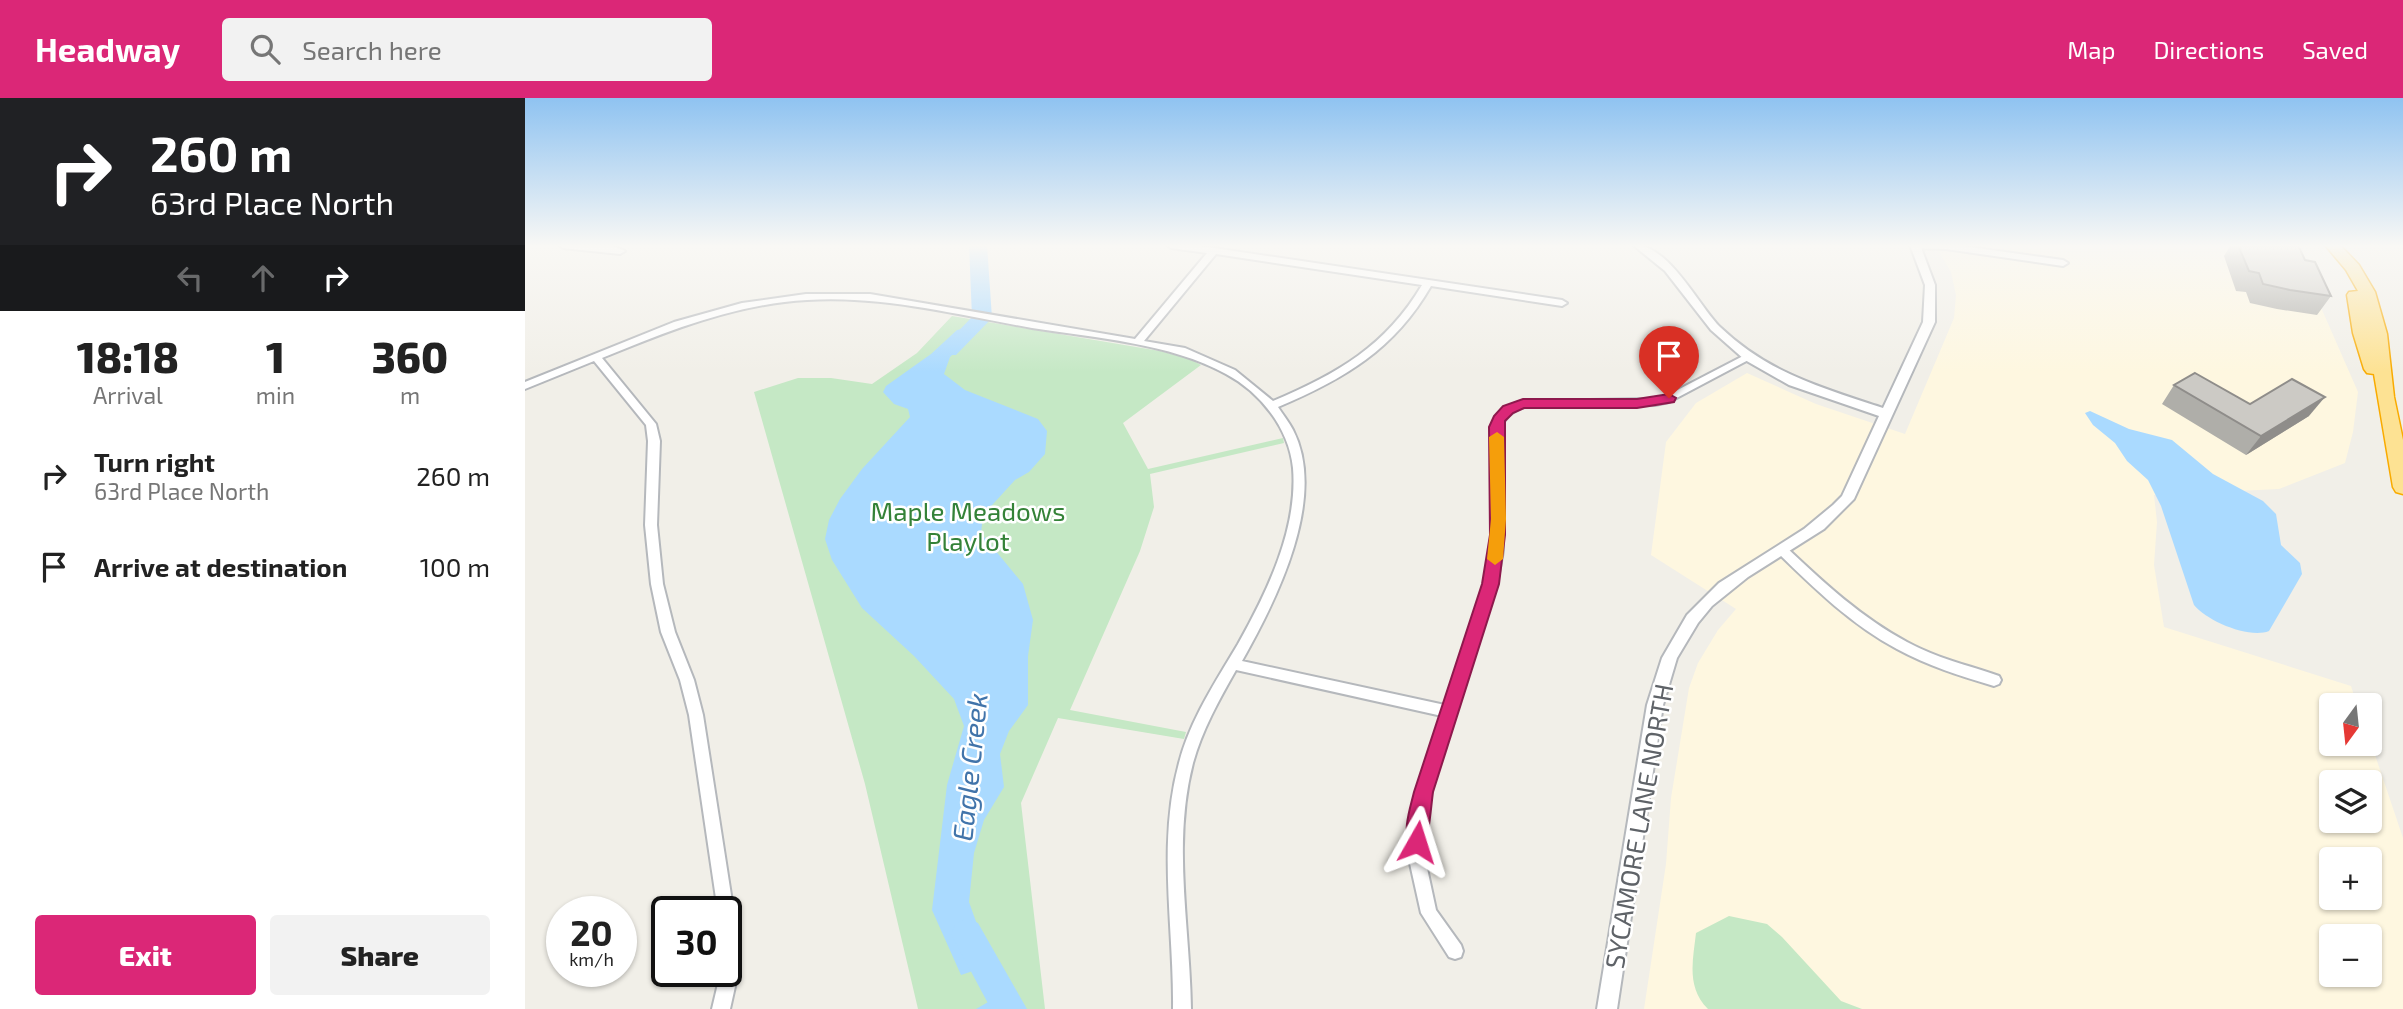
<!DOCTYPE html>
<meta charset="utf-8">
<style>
:root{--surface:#fff;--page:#f2f2f2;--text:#222;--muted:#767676;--accent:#db2777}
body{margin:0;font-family:"Exo 2",sans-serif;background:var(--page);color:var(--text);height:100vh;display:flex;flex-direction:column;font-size:26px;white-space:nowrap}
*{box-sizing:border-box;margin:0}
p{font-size:23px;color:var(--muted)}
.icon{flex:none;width:38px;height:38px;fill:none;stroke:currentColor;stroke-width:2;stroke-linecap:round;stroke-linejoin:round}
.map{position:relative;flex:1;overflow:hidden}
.details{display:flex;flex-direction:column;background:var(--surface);width:525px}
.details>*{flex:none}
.hud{background:#202124;color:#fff;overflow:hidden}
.needle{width:46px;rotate:195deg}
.tools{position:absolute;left:1794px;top:595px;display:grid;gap:14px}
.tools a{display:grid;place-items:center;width:63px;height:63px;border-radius:7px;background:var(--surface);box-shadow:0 2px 5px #0004;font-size:35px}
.speed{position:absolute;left:21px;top:798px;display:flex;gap:14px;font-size:35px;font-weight:700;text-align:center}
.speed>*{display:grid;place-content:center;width:91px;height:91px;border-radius:50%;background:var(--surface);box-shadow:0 2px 5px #0004;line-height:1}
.speed small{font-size:18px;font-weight:400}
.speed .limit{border:4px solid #111;border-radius:10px;background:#fff;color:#111}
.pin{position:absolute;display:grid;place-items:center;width:60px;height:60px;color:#fff;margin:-72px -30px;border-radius:50% 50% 50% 0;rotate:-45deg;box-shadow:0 0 7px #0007}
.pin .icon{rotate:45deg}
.me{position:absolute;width:77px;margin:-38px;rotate:6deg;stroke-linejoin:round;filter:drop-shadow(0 0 5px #0008)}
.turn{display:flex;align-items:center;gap:24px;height:147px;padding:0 35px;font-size:32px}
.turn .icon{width:91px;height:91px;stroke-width:2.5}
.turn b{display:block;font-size:49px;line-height:60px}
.lanes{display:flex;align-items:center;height:66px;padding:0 35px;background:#0003;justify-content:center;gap:35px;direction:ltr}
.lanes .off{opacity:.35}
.eta{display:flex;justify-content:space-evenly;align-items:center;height:119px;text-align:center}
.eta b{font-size:42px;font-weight:800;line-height:49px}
.primary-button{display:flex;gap:14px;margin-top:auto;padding:14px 35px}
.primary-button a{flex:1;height:80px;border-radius:7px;background:var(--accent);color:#fff;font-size:28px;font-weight:800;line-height:80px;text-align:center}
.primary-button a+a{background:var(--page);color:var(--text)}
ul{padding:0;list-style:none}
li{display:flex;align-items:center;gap:21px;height:91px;padding:0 35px}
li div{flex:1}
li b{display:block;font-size:26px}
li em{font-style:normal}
header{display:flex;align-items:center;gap:42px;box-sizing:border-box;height:98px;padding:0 35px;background:var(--accent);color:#fff}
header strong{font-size:33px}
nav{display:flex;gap:38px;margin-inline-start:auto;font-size:24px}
.search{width:490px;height:63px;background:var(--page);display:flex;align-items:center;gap:18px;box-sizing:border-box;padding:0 24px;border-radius:7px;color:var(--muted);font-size:26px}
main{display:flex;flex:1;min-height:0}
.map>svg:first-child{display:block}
</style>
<header>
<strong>Headway</strong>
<div class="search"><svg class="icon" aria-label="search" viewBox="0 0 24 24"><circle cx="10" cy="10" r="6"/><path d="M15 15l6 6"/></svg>Search here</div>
<nav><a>Map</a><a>Directions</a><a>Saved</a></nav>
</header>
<main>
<section class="details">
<div class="hud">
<div class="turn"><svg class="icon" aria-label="right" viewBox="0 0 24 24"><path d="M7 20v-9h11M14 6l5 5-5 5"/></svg><div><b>260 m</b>63rd Place North</div></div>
<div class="lanes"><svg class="icon off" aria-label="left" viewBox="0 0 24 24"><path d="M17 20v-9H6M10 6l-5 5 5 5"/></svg><svg class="icon off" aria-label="ahead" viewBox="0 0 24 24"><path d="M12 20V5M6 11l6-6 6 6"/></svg><svg class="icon" aria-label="right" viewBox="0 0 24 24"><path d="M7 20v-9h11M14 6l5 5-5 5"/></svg></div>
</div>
<div class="eta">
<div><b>18:18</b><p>Arrival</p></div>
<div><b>1</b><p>min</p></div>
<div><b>360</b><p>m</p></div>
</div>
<ul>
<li><svg class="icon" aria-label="right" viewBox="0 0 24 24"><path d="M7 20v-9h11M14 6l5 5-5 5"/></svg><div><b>Turn right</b><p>63rd Place North</p></div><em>260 m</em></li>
<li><svg class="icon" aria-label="arrive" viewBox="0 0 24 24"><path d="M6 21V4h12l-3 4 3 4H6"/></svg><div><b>Arrive at destination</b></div><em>100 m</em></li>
</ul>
<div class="primary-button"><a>Exit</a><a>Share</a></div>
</section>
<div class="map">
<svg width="1878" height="911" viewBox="0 0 1878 911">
<rect width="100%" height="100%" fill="#f1efe8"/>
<!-- commercial -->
<path fill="#fef7e0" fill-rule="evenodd" d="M1410 147H1765L1777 166 1833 294 1828 334 1820 365 1754 391 1629 397 1632 424 1629 467 1639 529 1826 588 1832 607H1806V646H1844L1845 642 1878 740V911H1119L1141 766 1146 700 1164 590 1173 565 1193 532 1211 511 1126 457 1141 344 1171 305 1222 275 1291 306 1380 336 1429 220 1431 197 1426 174ZM1806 684H1844V723H1806ZM1806 761H1844V800H1806ZM1806 838H1844V877H1806Z"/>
<!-- green -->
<path fill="#c5e8c5" d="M427 218 635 253 665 261 676 267 598 325 623 371 758 340 759 345 625 376 629 409 615 453 545 612 661 634 659 641 533 620 496 705 520 911H393L340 686 229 294 273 280H306L347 286 392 255Z
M1204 818 1242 826 1257 839 1316 903 1337 911H1183C1161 889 1168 862 1171 835Z"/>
<!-- water -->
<path fill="#aadaff" d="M447 229 448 237 425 259 419 276 440 292 513 321 522 333 520 356 504 374 490 382 458 417 456 435 498 486 508 522 503 558V607L484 633 475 656 479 689 459 722 449 755 444 804 464 860 445 874 436 877 407 812 422 687 439 628 429 601 389 558 337 510 307 462 300 441 304 422 315 401 337 371 385 319 383 311 369 306 358 294 361 288 406 256 432 232Z
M1565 313 1604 331 1647 342 1688 376 1738 403 1751 416 1756 447 1775 465 1777 476 1744 533C1724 541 1682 523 1669 507L1636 408 1623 382 1602 363 1590 345 1568 327 1560 315Z
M484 892 499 911H451Z"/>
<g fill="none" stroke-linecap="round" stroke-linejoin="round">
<!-- river -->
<path fill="#aadaff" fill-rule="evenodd" d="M444 147H462L467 220 431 257H417L414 253 447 219Z
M442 820 453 825 502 911H466L426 836 431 825Z"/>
<defs>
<path id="minor" d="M34 147C54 147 82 143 100 153L95 156 38 150Z
M642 147H662L689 150 1037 202 1042 205 1037 208 906 188C869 252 819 281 753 309 758 317 764 324 768 332 803 400 751 503 717 563L920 607 960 486 966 453V329C973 313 982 307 998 303L1130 301 1141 298 1220 257H1228L1229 259 1144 304 1130 307 999 309C988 313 981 318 976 329L978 453 972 486 906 694 900 726V761L911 812 936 847 938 853 936 859 930 861 924 859 896 815 884 761V726L892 694 917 618 711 572C694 602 677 632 668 665 647 746 665 829 666 911H648C649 829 632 745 654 665 665 622 691 583 713 546 742 494 773 431 768 370 764 330 735 294 701 276 645 245 570 240 507 230 433 217 357 197 282 202 210 206 143 233 77 260L131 326 135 343 132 427 138 486 150 534 169 582 178 617 213 842V875L205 911H187L196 873H201V814H193L164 617 155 582 136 534 126 486 120 427 123 343 121 327 69 263 0 291V284L149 224 217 205 281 196H345L610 241 682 155 646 150ZM691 156 897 187C861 248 812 276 748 303L710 272 660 250 619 243Z
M1386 147H1430L1538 162 1543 165 1538 168 1421 151 1390 150Z
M1258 448 1262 450C1299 485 1337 520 1382 544 1411 560 1443 567 1474 578L1476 582 1474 586 1469 588C1436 578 1403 568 1372 551 1327 527 1290 491 1254 456L1252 453 1254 450Z"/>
<path id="tertiary" d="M1108 147C1143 145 1173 207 1195 229 1243 275 1297 290 1358 310L1398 224 1400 187 1385 147H1395L1410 187V224L1329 401 1299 431 1223 479 1187 508 1173 525 1152 560 1138 607 1092 911H1072L1122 607 1137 560 1162 517 1194 485 1279 431 1308 407 1317 398 1354 318 1264 287 1220 262 1186 232 1140 173Z"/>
<path id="motorway" d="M1800 147H1815L1834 167 1850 194 1862 236 1869 299 1878 342V396L1871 394 1868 389 1849 276 1842 275 1839 271 1828 235 1822 197 1824 194 1833 193 1821 172Z"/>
</defs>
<!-- minor casing -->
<use href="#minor" stroke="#b5b8bc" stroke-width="4"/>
<!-- tertiary casing -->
<use href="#tertiary" stroke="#b5b8bc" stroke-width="4"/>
<!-- motorway casing -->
<use href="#motorway" stroke="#f9ab00" stroke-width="3"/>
<!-- minor -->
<use href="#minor" fill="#fff" fill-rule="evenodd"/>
<!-- tertiary -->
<use href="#tertiary" fill="#fff" fill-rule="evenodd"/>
<!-- motorway -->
<use href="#motorway" fill="#fde293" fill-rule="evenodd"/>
</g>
<!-- wall -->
<path fill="#afaea9" d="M1706 147H1768L1806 198 1792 217 1752 211 1725 205 1721 194 1711 193 1699 158Z
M1649 287 1725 306 1784 318 1721 357 1637 306Z"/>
<!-- shaded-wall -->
<path fill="#8f8d8a" d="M1800 299 1784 318 1721 357 1736 338Z"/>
<!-- building -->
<path fill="#cccac5" stroke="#8f8d8a" stroke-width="2" d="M1713 147H1773L1780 162 1790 164 1806 198 1765 192 1738 186 1734 175 1724 173Z
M1670 275 1725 306 1767 281 1800 299 1736 338 1649 287Z"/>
<!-- sky -->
<linearGradient id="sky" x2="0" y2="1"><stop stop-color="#8fc3f1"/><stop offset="0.54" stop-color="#f9f8f5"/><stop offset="1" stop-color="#f9f8f5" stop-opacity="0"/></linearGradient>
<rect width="1878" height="274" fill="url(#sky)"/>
<!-- route -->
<path fill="#db2777" stroke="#8e194d" stroke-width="2" d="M1144 296 1151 300 1149 304 1112 310H999L988 315 980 323V437L974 486 908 694C906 708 904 739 899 750L892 753 885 750C877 733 885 711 889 694L957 486 965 437 964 329 969 318 978 308 998 301H1112Z"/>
<!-- slow -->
<path fill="#f59e0b" d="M972 334 979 339 981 421 978 461 970 467 962 461 966 421 964 339Z"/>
<g text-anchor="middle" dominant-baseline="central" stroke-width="5" stroke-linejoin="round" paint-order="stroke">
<!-- park labels -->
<g font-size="26" fill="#348238" stroke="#fff">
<text x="443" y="412">Maple Meadows<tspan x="443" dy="30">Playlot</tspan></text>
</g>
<!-- street labels -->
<g font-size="26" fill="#5f6368" stroke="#fff">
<text transform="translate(1113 728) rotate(-80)">SYCAMORE LANE NORTH</text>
</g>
<!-- water labels -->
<g font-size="28" font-style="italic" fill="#4174aa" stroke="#fff">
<text transform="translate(444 669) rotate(-84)">Eagle Creek</text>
</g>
</g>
</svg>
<div class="tools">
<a><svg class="needle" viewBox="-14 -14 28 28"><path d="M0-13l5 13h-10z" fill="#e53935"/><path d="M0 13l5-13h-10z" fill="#767676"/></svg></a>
<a><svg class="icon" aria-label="layers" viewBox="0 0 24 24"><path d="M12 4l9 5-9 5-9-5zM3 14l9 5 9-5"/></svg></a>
<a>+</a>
<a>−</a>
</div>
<div class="speed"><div>20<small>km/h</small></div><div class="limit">30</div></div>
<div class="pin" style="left:1144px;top:300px;background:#d93025"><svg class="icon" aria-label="arrive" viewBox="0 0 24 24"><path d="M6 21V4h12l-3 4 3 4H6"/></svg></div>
<svg class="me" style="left:892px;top:744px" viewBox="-20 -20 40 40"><path d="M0-17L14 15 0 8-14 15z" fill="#db2777" stroke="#fff" stroke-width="4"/></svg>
</div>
</main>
